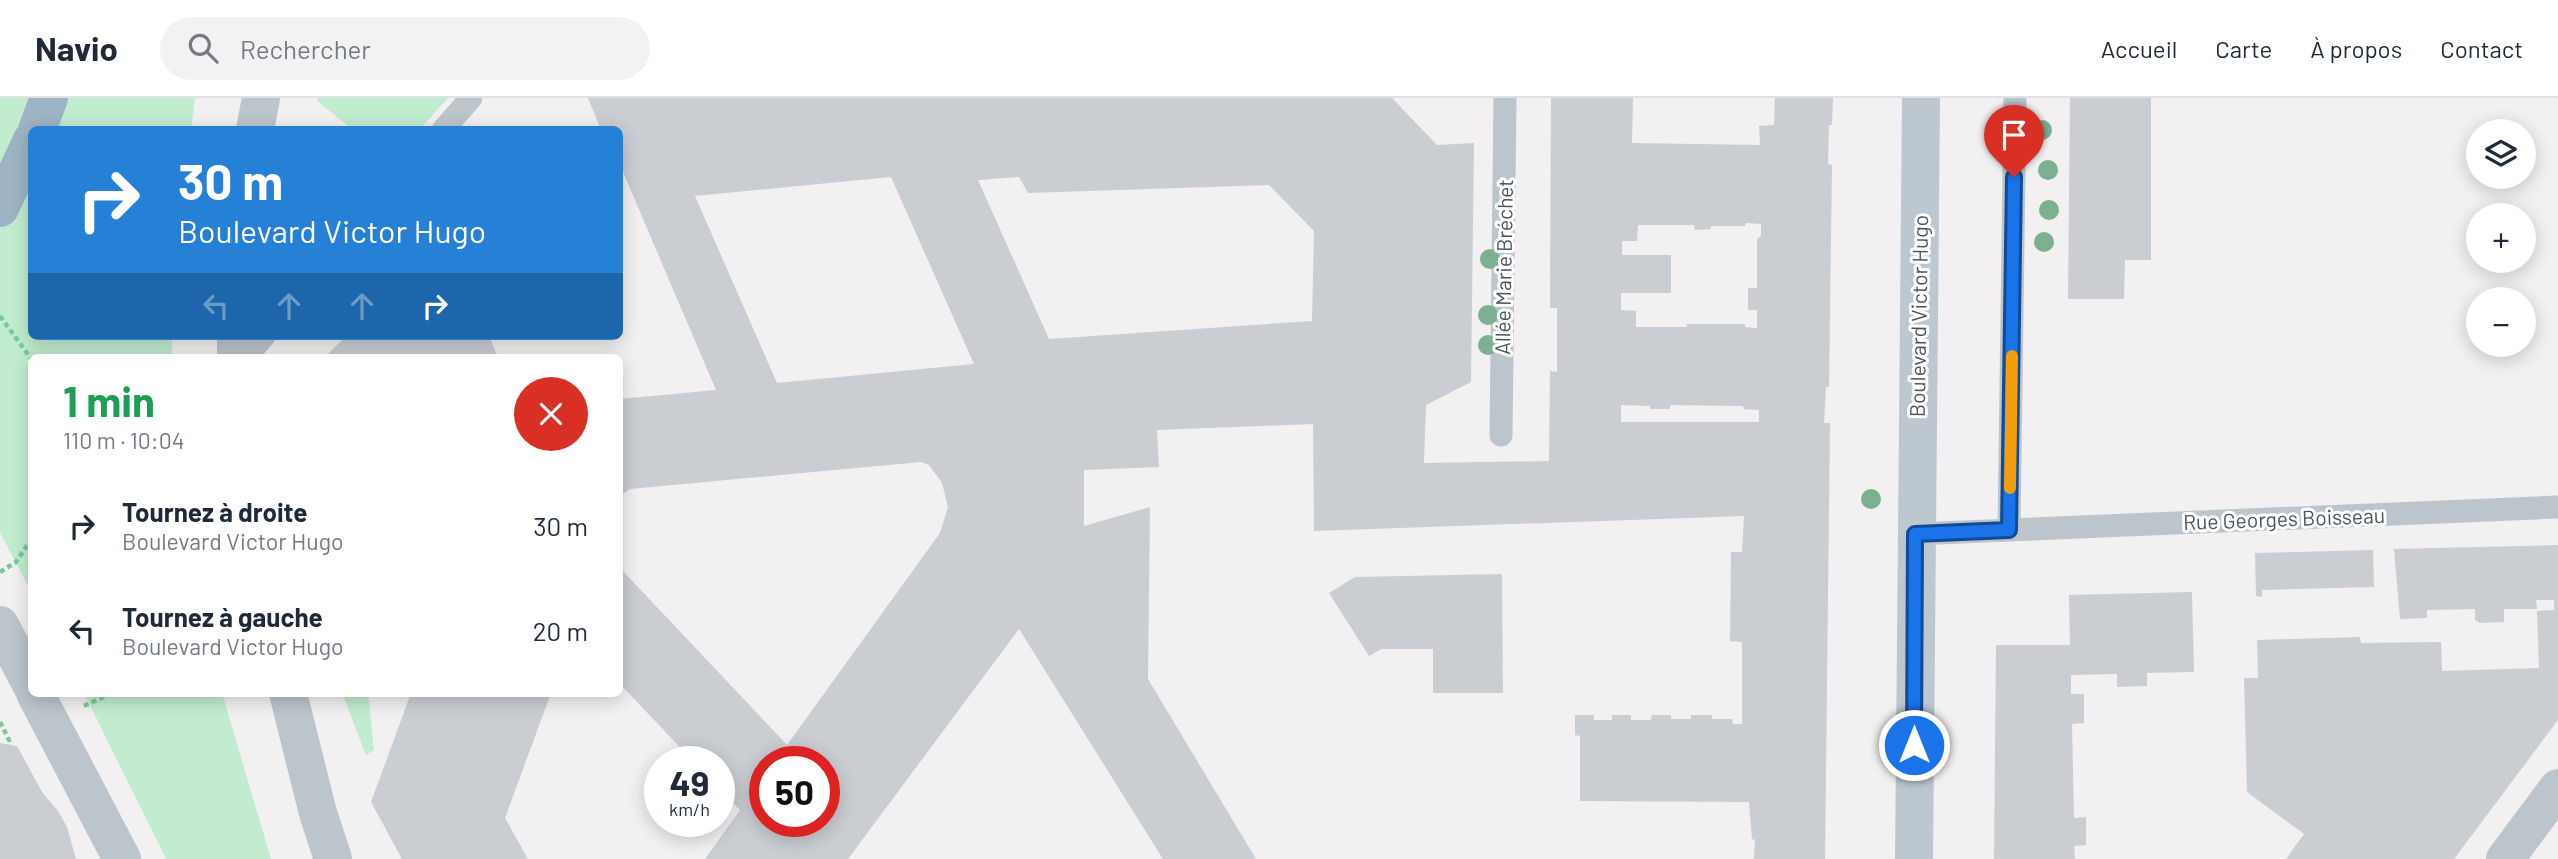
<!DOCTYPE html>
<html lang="fr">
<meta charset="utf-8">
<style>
:root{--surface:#fff;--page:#f2f2f3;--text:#1f2937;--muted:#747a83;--line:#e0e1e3}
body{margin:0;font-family:Barlow,sans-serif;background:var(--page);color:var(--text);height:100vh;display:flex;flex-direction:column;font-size:26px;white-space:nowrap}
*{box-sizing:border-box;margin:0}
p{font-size:23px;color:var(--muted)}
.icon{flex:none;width:38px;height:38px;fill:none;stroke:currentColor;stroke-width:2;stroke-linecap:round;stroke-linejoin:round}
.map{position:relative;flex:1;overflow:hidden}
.drawer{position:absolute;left:28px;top:256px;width:595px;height:343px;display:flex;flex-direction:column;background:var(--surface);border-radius:10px;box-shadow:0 4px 18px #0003}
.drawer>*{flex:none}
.guide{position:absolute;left:28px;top:28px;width:595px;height:214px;border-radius:10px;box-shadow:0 4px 18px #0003;background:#2580d6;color:#fff;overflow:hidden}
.buttons{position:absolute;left:2466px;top:21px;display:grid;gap:14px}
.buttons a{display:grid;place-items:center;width:70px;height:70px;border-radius:50%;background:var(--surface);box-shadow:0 4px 18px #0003;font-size:35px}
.speed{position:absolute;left:644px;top:648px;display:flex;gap:14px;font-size:35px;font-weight:700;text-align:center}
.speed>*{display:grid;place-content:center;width:91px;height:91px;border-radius:50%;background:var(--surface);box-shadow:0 4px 18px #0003;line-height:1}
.speed small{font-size:18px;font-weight:400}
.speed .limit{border:10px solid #d22;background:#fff;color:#111}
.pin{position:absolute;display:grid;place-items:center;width:60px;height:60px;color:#fff;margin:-72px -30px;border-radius:50% 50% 50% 0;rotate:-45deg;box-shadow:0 0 7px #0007}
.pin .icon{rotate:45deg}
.me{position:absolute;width:77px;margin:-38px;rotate:0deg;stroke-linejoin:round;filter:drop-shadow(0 0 5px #0008)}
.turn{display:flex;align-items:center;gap:24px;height:147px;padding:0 35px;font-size:32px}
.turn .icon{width:91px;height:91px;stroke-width:2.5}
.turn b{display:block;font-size:49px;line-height:60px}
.lanes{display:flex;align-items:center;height:66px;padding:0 35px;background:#0003;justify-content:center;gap:35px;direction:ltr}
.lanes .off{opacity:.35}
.round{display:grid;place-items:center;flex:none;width:74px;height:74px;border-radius:37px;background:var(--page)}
.head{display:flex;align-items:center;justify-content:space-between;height:119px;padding:0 35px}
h1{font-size:42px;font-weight:700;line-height:52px;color:#1e9e55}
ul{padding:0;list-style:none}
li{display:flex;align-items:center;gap:21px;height:105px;padding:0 35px}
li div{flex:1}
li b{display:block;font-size:26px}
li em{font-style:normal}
header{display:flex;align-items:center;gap:42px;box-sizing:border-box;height:98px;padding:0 35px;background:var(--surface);border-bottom:2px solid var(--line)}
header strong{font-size:33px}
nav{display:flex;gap:38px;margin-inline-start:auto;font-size:24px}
.search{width:490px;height:63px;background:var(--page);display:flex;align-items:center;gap:18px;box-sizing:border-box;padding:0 24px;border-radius:38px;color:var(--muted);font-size:26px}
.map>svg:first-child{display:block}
</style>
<header>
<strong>Navio</strong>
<div class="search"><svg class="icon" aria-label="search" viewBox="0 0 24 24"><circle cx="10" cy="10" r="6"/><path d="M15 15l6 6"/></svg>Rechercher</div>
<nav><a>Accueil</a><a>Carte</a><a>À propos</a><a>Contact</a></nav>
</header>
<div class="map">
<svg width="2558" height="761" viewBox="0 0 2558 761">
<rect width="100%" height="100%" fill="#f2f0f0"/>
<!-- green -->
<path fill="#c1eccf" d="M0 0H195L191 31 32 32V238H172V259H32L31 493 0 435Z
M318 0H448L419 32 352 31 317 3Z
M84 595H222L271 761H166Z
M342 595H368L374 652 366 657Z"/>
<!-- building -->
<path fill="#cacdd2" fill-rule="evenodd" d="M588 0H1392L1437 47 1474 45 1471 284 1426 307 1424 365 1549 363 1550 273 1557 274V210H1550L1551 0H1633L1632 45 1760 47 1759 28 1774 27 1775 0H1833L1832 27H1829L1828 66 1832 67 1829 289H1826L1824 325H1830L1825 761H1754L1755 742 1752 741 1749 704 1580 703V638L1575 637V617H1594V622H1612V617H1631V622H1651L1652 617H1671V621H1691V617H1712V621H1732L1733 626H1742V544L1730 543 1731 454H1742L1744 418 1314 433 1313 326 1157 332 1159 369 1084 372V428L1150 409 1148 581 1256 761H1163L1019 531 848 761H705L740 712 719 691V663H693L620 586V470L787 647 940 435 948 409 942 385 929 367 921 364 630 391 620 398V301L716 292 623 74 620 75V32H601ZM891 79 974 266 777 285 695 98ZM1019 79 1028 95 1269 87 1314 133 1312 223 1049 241 978 82ZM1746 125 1761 126V138L1757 141V190H1748V212H1757V230L1745 229V226H1687V229H1636V213L1621 212V195H1671V157H1622V143H1637L1638 127H1694L1695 132 1711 131V128H1745ZM1621 307 1650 308V311H1670V307L1743 308 1744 311 1759 312V324H1621ZM765 663H824V723H765Z
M2070 0H2151V162H2125L2124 201H2068Z
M346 238H489L498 259H325Z
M2558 447V622L2454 761H2286L2304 736 2247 694 2244 580H2258L2257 542 2360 539 2361 545 2441 544 2442 573 2539 570 2537 513 2554 512V502H2536L2537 511H2504V524L2480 525 2475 522V511L2427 512V520L2400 521 2394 451Z
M2373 452 2374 489 2262 492V499L2256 498 2255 455Z
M1502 476 1503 595H1433V551H1381L1369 558 1329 495 1355 479Z
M2192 494 2194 574 2147 575V588L2117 589V576L2071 577V596H2084V625L2072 626 2074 720 2086 719V747L2074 748 2075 761H1994L1996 547H2070L2069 497Z
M411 595H551L505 720 528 761H402L371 704Z
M0 645 17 648 42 694 58 713 67 729 76 761H0Z"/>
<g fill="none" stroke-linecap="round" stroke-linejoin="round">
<!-- path -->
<path stroke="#7bc89c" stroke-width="4.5" stroke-dasharray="5 3.5" stroke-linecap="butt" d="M0 218 32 262
M0 474 16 464 32 440
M84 608 112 595
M0 624 9 642 13 640"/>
<!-- service -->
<path stroke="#bcc5cb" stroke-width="23" d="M443 32 471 0
M246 259 264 238
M1501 337 1505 0
M2009 432 2015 0
M1915 436 2558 409"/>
<!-- minor -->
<path stroke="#bcc5cb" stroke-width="38" d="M255 32 261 0
M236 238V259
M0 527 32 588
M35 595 122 761
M288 595 318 715 333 761"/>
<!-- tertiary -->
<path stroke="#bcc5cb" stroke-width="38" d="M2505 761 2558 690"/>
<!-- secondary -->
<path stroke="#bdc7d0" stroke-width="38" d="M1914 761 1921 0"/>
<!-- trunk -->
<path stroke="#9eb4c4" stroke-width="38" d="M37 32 49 0
M0 110 32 42"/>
</g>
<!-- trees -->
<g fill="#7daf91">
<circle cx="2042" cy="32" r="10"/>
<circle cx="2048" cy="72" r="10"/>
<circle cx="2049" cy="112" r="10"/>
<circle cx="2044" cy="144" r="10"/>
<circle cx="1490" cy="161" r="10"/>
<circle cx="1488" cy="217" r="10"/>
<circle cx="1488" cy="247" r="10"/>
<circle cx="1871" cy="401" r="10"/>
</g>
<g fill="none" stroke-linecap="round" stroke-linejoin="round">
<defs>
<path id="route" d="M1914 647 1915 436 2009 432 2014 79"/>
</defs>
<!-- route casing -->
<use href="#route" stroke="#114b97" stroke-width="18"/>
<!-- route -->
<use href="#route" stroke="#1a73e8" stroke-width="12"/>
<!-- slow -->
<path stroke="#f59e0b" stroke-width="12" d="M2010 390 2012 258"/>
</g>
<g text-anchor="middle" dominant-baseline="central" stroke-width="6" stroke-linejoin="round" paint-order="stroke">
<!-- street labels -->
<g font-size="21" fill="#49545c" stroke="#fff">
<text transform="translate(1503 169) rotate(-89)">Allée Marie Bréchet</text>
<text transform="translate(1918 218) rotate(-89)">Boulevard Victor Hugo</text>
<text transform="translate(2284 420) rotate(-2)">Rue Georges Boisseau</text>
</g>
</g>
</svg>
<div class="buttons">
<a><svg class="icon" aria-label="layers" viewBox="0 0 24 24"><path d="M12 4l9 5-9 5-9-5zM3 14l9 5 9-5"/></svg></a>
<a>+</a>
<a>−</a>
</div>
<div class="speed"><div>49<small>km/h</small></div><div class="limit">50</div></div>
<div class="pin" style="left:2014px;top:79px;background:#d93025"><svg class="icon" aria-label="arrive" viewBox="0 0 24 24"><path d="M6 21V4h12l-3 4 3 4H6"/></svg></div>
<svg class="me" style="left:1914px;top:647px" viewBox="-20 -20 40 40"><circle r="17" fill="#1a73e8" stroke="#fff" stroke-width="3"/><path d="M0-11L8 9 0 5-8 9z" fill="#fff"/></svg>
<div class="guide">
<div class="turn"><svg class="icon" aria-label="right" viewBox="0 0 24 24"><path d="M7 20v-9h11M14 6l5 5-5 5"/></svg><div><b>30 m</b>Boulevard Victor Hugo</div></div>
<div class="lanes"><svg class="icon off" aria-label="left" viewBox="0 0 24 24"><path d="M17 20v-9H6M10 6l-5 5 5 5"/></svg><svg class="icon off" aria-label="ahead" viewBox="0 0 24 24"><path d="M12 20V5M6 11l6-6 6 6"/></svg><svg class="icon off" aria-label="ahead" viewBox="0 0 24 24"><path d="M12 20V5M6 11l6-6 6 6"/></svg><svg class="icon" aria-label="right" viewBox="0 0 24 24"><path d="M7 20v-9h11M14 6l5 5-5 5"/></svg></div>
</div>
<section class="drawer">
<div class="head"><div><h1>1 min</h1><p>110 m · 10:04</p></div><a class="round" style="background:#d93025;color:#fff"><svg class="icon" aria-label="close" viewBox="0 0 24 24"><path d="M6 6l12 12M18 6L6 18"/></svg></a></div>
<ul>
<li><svg class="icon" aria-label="right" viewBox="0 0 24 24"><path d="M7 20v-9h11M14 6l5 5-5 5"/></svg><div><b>Tournez à droite</b><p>Boulevard Victor Hugo</p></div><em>30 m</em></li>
<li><svg class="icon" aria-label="left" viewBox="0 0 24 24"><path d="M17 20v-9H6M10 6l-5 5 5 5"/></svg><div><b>Tournez à gauche</b><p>Boulevard Victor Hugo</p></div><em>20 m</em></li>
</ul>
</section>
</div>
